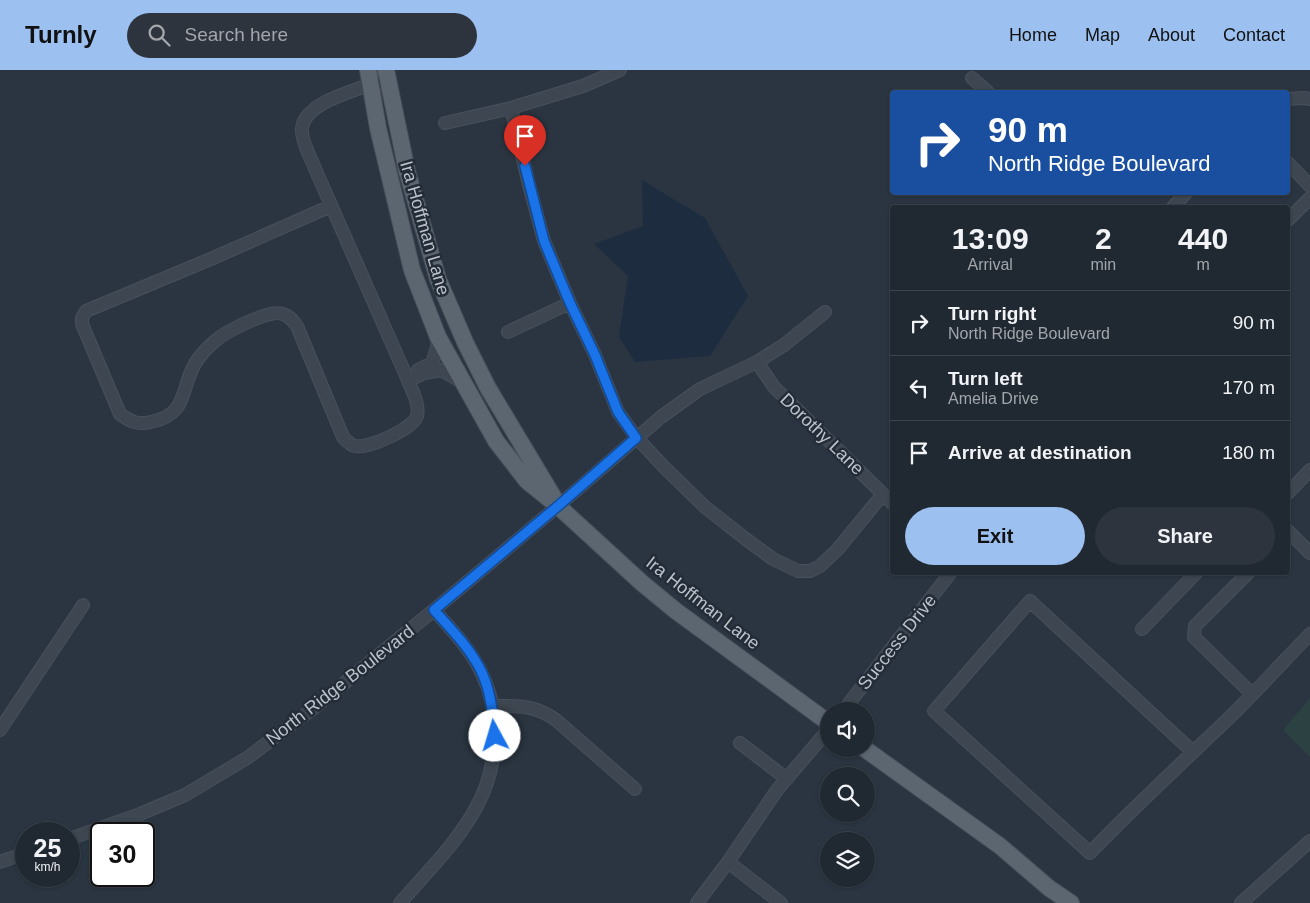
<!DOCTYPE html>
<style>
:root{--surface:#202831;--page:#2d343d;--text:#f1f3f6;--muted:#a2a6ab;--line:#3d444d;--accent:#9cc0f0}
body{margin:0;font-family:Helvetica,sans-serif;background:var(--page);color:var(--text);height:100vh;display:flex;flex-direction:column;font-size:19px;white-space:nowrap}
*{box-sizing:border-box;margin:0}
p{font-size:16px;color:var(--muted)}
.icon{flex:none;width:28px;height:28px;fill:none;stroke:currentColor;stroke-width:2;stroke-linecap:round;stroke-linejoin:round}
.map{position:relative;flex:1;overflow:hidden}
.panel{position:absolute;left:890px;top:135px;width:400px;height:370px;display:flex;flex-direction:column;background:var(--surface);border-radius:5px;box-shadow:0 1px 4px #0004,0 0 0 1px var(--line)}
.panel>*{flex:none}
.top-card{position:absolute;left:890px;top:20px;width:400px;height:105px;border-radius:5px;box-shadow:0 1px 4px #0004,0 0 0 1px var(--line);background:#1a4fa0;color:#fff;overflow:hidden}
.buttons{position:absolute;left:820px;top:632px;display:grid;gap:10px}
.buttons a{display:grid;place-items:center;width:55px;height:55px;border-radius:50%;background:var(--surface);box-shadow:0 1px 4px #0004,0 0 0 1px var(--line);font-size:25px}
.speed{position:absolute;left:15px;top:752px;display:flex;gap:10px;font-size:25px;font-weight:700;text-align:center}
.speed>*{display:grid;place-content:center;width:65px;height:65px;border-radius:50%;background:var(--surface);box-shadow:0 1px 4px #0004,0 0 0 1px var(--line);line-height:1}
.speed small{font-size:12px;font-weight:400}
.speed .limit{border:2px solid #111;border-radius:8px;background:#fff;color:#111}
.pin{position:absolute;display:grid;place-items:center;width:42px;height:42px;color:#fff;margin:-51px -21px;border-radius:50% 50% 50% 0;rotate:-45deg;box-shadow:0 0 5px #0007}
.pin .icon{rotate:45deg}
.me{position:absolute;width:55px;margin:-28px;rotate:354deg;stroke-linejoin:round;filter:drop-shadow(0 0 4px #0008)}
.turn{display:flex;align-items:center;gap:18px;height:105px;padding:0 15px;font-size:22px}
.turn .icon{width:65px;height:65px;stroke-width:2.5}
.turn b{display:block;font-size:35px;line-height:42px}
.eta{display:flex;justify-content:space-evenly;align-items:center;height:85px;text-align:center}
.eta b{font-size:30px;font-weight:700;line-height:35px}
.button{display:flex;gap:10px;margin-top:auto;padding:10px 15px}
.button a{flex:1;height:58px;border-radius:30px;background:var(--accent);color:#111;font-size:20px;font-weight:700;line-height:58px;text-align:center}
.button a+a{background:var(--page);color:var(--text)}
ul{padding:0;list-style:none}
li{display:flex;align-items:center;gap:15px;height:65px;padding:0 15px;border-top:1px solid var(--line)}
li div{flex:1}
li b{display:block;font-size:19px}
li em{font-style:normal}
header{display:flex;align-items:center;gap:30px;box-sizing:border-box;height:70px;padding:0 25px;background:var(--accent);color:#111}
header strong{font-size:24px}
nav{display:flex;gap:28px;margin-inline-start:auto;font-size:18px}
.search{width:350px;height:45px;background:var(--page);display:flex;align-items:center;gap:12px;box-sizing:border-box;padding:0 18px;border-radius:28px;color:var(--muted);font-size:19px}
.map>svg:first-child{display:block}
</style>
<header>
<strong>Turnly</strong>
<div class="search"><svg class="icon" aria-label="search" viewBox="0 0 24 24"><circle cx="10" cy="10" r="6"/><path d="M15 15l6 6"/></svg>Search here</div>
<nav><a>Home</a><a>Map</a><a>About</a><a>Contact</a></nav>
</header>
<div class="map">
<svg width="1310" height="833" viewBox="0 0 1310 833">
<rect width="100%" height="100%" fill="#2a3541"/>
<!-- green -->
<path fill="#2c4142" d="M1310 628V687L1283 660Z"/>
<!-- water -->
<path fill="#1d2d3f" d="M642 110 705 148 748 226 710 286 635 292 619 267 628 206 594 174 643 156Z"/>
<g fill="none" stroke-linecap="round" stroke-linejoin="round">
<defs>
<path id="minor" d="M972 8 988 22
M1288 29 1304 28 1310 29
M511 38 529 115 544 171 570 233 595 285 618 342 636 367 663 396 705 437 747 470 773 489 798 501H810L820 496 838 479 883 424
M445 53 511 38 583 16 620 0
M1288 93 1310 116
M331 136 213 188 86 241 82 248V254L120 344C131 352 138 355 151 352 191 344 179 315 198 289 204 281 212 273 220 267 232 259 270 239 283 244 290 246 293 251 297 256L343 367C346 370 350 375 355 376 368 379 413 359 417 346 420 333 411 319 407 308L313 94C309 84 302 72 302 61 301 34 351 22 371 14L378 13
M1172 138 1187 122
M1288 150 1310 128
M508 262 570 233
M757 292 774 317 892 433
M418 300 432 293 437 278 438 267
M408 311 424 303 441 300 462 312
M1288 423 1310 400
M1288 461 1310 483
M1249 502 1195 556 1194 567 1252 624
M1142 559 1197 502
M492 636C517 636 534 634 556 650L635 719
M843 641 951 502
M0 660 83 535
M740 673 787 709
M1193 682 1030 531 934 641 1090 783C1135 736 1183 692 1230 647 1257 620 1283 592 1310 564
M69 769 140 744 185 725 247 688 310 641 434 540 558 436 661 347 700 319 757 292 784 275 825 242
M0 792 26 783
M728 792 781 833
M400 833C427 802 459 771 478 734 498 696 501 643 482 604 471 580 452 560 434 540
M697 833 728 792 777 720 829 659
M1241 833 1310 771"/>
<path id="major" d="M368 0 378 58 412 200 438 267 496 371 527 411 558 436 642 513 676 541 829 653
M386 0 407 101 438 209 465 272 488 318 554 428
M865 679 1000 776 1049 818 1071 833"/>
</defs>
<!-- minor casing -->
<use href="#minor" stroke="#48505b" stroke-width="14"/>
<!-- major casing -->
<use href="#major" stroke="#48505b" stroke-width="18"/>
<!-- minor -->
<use href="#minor" stroke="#3e4751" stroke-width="12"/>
<!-- major -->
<use href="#major" stroke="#5c6671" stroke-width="16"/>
</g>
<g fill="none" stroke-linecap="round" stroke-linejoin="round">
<defs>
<path id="route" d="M495 666C493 645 491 624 483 605 472 580 452 560 434 540L558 436 636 368 618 342 595 285 570 233 544 171 525 96"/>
</defs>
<!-- route casing -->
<use href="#route" stroke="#114b97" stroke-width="12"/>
<!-- route -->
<use href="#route" stroke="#1a73e8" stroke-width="9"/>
</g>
<g text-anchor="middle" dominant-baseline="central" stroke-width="5" stroke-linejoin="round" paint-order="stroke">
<!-- street labels -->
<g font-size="18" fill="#bbc2cb" stroke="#232c37">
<text transform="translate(425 158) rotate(74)">Ira Hoffman Lane</text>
<text transform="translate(822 364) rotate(44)">Dorothy Lane</text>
<text transform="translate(703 533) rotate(38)">Ira Hoffman Lane</text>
<text transform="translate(897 572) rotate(-52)">Success Drive</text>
<text transform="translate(340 615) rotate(-38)">North Ridge Boulevard</text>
</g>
</g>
</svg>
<div class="buttons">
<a><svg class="icon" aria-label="sound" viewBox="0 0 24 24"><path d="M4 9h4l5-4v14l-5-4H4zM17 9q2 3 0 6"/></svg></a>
<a><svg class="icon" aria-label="search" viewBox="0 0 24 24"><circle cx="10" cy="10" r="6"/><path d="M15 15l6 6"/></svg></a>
<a><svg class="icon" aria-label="layers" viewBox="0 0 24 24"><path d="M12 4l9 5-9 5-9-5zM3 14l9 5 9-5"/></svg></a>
</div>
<div class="speed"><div>25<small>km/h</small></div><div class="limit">30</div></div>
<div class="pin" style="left:525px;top:96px;background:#d93025"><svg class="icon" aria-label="arrive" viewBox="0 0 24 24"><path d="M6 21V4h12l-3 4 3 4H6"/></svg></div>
<svg class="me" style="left:495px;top:666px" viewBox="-20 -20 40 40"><circle r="19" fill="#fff"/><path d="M0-13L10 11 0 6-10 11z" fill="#1a73e8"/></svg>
<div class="top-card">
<div class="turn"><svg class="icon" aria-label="right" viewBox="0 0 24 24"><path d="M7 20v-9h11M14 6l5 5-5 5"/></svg><div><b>90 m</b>North Ridge Boulevard</div></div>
</div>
<section class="panel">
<div class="eta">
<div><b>13:09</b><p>Arrival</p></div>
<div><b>2</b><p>min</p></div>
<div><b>440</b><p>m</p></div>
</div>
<ul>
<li><svg class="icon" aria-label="right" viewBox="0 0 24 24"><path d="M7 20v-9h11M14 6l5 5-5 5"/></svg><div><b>Turn right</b><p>North Ridge Boulevard</p></div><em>90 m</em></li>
<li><svg class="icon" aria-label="left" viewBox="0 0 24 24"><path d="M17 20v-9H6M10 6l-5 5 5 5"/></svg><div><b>Turn left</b><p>Amelia Drive</p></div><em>170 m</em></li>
<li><svg class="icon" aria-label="arrive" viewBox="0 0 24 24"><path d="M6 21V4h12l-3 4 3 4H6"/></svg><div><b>Arrive at destination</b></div><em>180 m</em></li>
</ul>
<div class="button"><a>Exit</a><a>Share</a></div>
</section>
</div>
